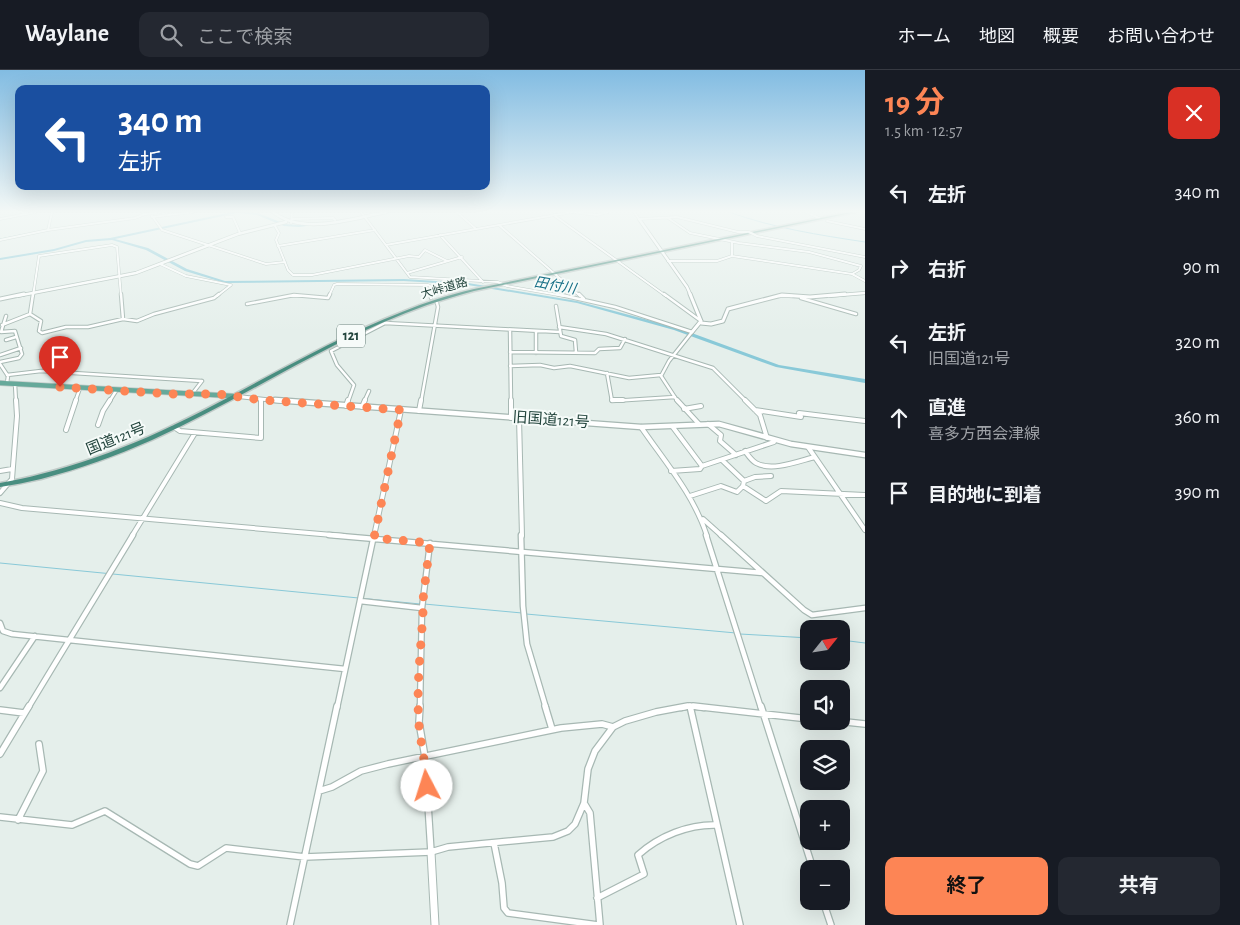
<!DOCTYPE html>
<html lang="ja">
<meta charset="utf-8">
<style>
:root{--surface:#171b24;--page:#242831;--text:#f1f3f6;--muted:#9ea1a6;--line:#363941;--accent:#fd8555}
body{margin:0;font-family:"Alegreya Sans","Noto Sans JP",sans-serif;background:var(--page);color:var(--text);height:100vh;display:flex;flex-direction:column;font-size:19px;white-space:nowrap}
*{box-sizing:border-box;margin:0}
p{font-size:16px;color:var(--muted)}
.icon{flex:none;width:28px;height:28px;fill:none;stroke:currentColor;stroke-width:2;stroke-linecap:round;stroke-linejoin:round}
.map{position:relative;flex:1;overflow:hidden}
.sheet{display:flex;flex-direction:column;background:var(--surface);width:375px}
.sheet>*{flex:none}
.guide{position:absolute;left:15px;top:15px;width:475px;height:105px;border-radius:10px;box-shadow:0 5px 20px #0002;background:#1a4fa0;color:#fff;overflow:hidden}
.needle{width:32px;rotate:60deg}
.tools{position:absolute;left:800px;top:550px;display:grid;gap:10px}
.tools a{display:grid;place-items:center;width:50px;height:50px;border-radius:10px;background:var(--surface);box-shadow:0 5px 20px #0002;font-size:25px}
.pin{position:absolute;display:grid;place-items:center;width:42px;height:42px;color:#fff;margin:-51px -21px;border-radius:50% 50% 50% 0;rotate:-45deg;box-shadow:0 0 5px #0007}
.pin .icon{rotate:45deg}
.me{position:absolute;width:55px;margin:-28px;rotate:355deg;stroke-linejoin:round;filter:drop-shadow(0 0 4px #0008)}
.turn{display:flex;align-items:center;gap:18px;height:105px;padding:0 20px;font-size:22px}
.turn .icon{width:65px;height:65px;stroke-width:2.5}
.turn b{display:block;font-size:35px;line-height:42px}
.round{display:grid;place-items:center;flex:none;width:52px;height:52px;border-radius:10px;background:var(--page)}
.head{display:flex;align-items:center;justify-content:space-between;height:85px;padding:0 20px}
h1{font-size:30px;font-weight:700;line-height:38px;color:var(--accent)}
.cta{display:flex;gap:10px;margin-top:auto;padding:10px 20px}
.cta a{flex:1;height:58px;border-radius:10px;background:var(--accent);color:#111;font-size:20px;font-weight:700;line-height:58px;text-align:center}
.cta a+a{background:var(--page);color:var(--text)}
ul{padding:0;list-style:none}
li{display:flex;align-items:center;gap:15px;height:75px;padding:0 20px}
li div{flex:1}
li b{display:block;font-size:19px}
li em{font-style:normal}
header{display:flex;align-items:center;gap:30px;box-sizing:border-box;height:70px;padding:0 25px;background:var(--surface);border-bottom:1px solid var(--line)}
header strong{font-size:24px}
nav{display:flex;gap:28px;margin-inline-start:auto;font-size:18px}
.search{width:350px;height:45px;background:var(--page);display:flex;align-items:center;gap:12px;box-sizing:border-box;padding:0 18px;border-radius:10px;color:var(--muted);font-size:19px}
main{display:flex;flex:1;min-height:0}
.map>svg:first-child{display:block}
</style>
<header>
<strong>Waylane</strong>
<div class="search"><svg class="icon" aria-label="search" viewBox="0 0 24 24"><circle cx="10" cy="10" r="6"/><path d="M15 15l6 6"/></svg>ここで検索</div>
<nav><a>ホーム</a><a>地図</a><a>概要</a><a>お問い合わせ</a></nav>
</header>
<main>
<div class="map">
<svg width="865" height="855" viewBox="0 0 865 855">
<rect width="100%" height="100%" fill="#e5efeb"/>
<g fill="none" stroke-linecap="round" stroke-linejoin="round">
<!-- stream -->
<path stroke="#89c9d8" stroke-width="1" d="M729 142C773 158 819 165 865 172
M0 169 41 161
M0 493 420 534
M424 534 522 543
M526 544 736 563
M740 564 809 568
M841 570 865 573"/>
<!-- river -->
<path fill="#89c9d8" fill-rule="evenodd" d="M232 142 258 143 285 154 299 155 319 153 321 154 299 157 284 156 257 145 237 143 115 169 148 178 187 199 225 211 404 209 468 213 577 231 678 258 779 295 865 309V313L776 297 674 260 577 233 468 215 404 211 225 213 185 201 146 180 112 170 86 172 54 181 0 190V188L54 179 86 170 110 168Z
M387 142H396L379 145 377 144Z"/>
<defs>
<path id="minor-far4" d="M361 142 410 207 498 212 507 216 564 226
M457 142 476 159
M634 142 639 149 677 147 738 162H749
M806 142 819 148
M150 143 162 160 266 194 285 192
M555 146 666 226
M152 147 193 142
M226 147H233L240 163
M668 148 690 163 739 173 809 182 861 196 859 200 852 204
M0 149 36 142
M292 149 333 148 335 150
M827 151 865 159
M291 153 292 142
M499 155 580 226
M275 156 279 163 276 170 288 200 293 205H312L409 186 419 187 425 180 447 191
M48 160 52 142
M440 165 483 212
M757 166 865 187
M0 170 48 160 135 148 145 144 162 142
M732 172V186
M386 175 572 142 597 145 608 142
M278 176 375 160
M668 191H717L732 186 852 204 865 211
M160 194 186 206 231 215 217 226
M407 203 462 187
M33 226 39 186 112 175 117 177 121 226
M290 226H302
M329 226 334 215 337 214 428 215 430 216 431 226"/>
<path id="minor-far3" d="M121 224 123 249
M431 224V228
M557 224 615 237 692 262 669 291 661 306 678 332
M579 224 584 229
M664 224 701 251
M801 228 856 244
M247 234 294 225 328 228 330 224
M556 236 561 266 575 270 576 282
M30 244 41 251 39 261 42 263 66 257H88L123 249 137 251 154 244 214 228 219 224
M30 244 33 224
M2 255 30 244
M559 257 606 264 713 298 747 332
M510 260 511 332
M536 261V283
M6 270 16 267
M510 282 595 283 599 279 620 278 625 269
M0 285 21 278
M0 292 19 288 22 284 15 261 1 262 6 246
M0 294 8 306 7 313
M510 296 540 295 554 298 570 296 629 308 661 305
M607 303 612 331 675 327
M7 305 41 301 202 311
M15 314 16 332
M192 324 202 311
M75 332 80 318
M109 332 116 321
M348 332 354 315 337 295 331 281 385 253 560 262
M364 332 369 321
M421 332 438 237 437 233"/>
<path id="minor-far2" d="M511 330V348
M612 330H623
M677 330 699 354
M745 330 760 345 767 368
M346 336 348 330
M362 337 365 330
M684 339 701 336
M755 340 801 347 799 343 865 351
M419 341 421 330
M519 348 522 466
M708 354 721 365 720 371 736 385
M98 355 103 341 110 330
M672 356 702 396
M174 357 180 361 261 368V330
M641 357C665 392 694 425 707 466
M66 360 76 330
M808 377 865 460
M745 381C748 385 751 390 756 393 772 402 799 391 815 387
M722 390 744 411 743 416
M0 401 12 399
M671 401 700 399 702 396 774 372V370
M744 411 755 407 771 406
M0 423 12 409 17 346 16 330
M690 426 721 416 737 422 743 416 766 431 781 421 865 425
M0 433 22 438 344 466
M703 449 722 466
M132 466 195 363
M374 466 401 340"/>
<path id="minor-far1" d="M329 465 763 503
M521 465 523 536 527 574 546 638
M706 465 761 638
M721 465 804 540 812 545 865 538
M360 531 422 538
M0 553 3 561 12 564 345 599
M0 618 35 566
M28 638 133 465
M337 638 374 465
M420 638 422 538 430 473
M681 638 690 636 704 638"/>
<path id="minor" d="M420 636 419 652 425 687 431 782
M545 636 552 659
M690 636 740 855
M693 636 809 649
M761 636 813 799
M0 640 24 643
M837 651 865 654
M0 684 29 636
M319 721 332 717 361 701 388 694 561 658 602 654 613 657
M584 733 590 743 600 855
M0 747 72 755 105 741 190 794 198 796 226 778 305 787 431 782 448 777 553 767 568 761 575 754 584 733 588 699 595 681 613 657 625 651 656 642 688 636
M18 750 43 701 39 674
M494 773 502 813 504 838 508 843 598 855
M597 828 644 804 638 785C659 766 689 754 717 755
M823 831 831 855
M290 855 337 636"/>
<path id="tertiary-far3" d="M273 142C303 166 353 148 387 142
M639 149 687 217 691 226
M17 226 136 203 238 164 286 152
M779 226H792
M828 226 865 223"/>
<path id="tertiary-far2" d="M690 224 701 251 692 262
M0 229 24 224
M701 253 711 254 723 251 728 239 782 225 810 227 845 224
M234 326 287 332"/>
<path id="tertiary-far1" d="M275 330 641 357 719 354 791 374 865 385"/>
<path id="tertiary" d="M431 782 435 855"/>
<path id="primary" d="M0 313 233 326"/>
<path id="trunk" d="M850 142H856L474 221C458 225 443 230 427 235 330 269 245 328 152 370 116 386 79 399 41 409 27 412 14 415 0 417V413C14 410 27 408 41 404 77 395 113 382 148 367 234 329 314 276 402 242 426 232 449 225 474 219Z"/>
</defs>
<!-- minor-far4 casing -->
<use href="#minor-far4" stroke="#a7b8b3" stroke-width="3"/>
<!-- minor-far3 casing -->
<use href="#minor-far3" stroke="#a7b8b3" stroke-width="4.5"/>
<!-- minor-far2 casing -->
<use href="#minor-far2" stroke="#a7b8b3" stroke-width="6"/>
<!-- minor-far1 casing -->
<use href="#minor-far1" stroke="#a7b8b3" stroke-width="7"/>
<!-- minor casing -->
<use href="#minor" stroke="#a7b8b3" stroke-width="8"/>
<!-- tertiary-far3 casing -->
<use href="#tertiary-far3" stroke="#a7b8b3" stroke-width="4"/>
<!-- tertiary-far2 casing -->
<use href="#tertiary-far2" stroke="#a7b8b3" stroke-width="5"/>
<!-- tertiary-far1 casing -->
<use href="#tertiary-far1" stroke="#a7b8b3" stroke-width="7"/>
<!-- tertiary casing -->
<use href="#tertiary" stroke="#a7b8b3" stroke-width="9"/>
<!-- primary casing -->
<use href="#primary" stroke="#c1cbc8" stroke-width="6"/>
<!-- trunk casing -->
<use href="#trunk" stroke="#c1cbc8" stroke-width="3"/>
<!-- minor-far4 -->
<use href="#minor-far4" stroke="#fff" stroke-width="2"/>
<!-- minor-far3 -->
<use href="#minor-far3" stroke="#fff" stroke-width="2.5"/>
<!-- minor-far2 -->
<use href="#minor-far2" stroke="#fff" stroke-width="4"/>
<!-- minor-far1 -->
<use href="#minor-far1" stroke="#fff" stroke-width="4.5"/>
<!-- minor -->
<use href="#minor" stroke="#fff" stroke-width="5.5"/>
<!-- tertiary-far3 -->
<use href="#tertiary-far3" stroke="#fff" stroke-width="2.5"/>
<!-- tertiary-far2 -->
<use href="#tertiary-far2" stroke="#fff" stroke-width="3"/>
<!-- tertiary-far1 -->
<use href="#tertiary-far1" stroke="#fff" stroke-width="4.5"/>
<!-- tertiary -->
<use href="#tertiary" stroke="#fff" stroke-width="7"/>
<!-- primary -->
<use href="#primary" stroke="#66a99a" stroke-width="4.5"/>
<!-- trunk -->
<use href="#trunk" fill="#488e80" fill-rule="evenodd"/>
<defs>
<path id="minor-bridge" d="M749 162 757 166"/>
</defs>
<!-- minor-bridge casing -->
<use href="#minor-bridge" stroke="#a7b8b3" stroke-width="3" stroke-linecap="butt"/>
<!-- minor-bridge -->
<use href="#minor-bridge" stroke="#fff" stroke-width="2"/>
</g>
<!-- sky -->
<linearGradient id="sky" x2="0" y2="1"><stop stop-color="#82bce2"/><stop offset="0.54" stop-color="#f3f8f6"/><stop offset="1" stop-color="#f3f8f6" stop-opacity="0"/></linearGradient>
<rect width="865" height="262" fill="url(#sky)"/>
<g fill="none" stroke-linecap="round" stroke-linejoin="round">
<!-- route -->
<path stroke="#fd8555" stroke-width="9" stroke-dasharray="0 16.2" d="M60 317 171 324H218L262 330 401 340 374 468 430 473 422 538 423 542C421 579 416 618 419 655 421 675 426 696 427 716"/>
</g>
<g text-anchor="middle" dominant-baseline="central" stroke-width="4" stroke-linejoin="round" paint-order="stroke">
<!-- far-street labels -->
<g font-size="12" fill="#22443c" stroke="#f6fbf9">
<text transform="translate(444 218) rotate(-16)">大峠道路</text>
</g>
<!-- far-water labels -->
<g font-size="14" font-style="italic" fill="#166f86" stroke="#f6fbf9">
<text transform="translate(555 216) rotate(10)">田付川</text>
</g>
<!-- shield labels -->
<rect fill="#f6fbf9" stroke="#627b75" stroke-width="1" x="337" y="254.5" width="28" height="23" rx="4"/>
<g font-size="14" font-weight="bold" fill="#22443c">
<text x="351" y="266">121</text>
</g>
<!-- street labels -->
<g font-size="15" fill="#22443c" stroke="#f6fbf9">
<text transform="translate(551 350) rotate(4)">旧国道121号</text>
<text transform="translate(116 369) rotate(-22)">国道121号</text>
</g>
</g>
</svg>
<div class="tools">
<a><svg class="needle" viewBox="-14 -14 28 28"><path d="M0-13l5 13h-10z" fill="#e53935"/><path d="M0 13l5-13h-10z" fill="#9ea1a6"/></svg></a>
<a><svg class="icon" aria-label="sound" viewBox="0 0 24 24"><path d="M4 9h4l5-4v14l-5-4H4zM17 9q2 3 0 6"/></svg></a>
<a><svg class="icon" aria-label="layers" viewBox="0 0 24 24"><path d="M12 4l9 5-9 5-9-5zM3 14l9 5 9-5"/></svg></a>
<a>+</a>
<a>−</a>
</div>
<div class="pin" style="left:60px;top:317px;background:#d93025"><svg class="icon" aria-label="arrive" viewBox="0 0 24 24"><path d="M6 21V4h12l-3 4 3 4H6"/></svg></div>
<svg class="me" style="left:427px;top:716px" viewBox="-20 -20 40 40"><circle r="19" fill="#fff"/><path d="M0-13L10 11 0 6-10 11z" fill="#fd8555"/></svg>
<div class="guide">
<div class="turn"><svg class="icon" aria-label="left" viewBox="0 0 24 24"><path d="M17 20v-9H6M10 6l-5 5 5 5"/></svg><div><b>340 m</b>左折</div></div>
</div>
</div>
<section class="sheet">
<div class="head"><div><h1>19 分</h1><p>1.5 km · 12:57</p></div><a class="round" style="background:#d93025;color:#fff"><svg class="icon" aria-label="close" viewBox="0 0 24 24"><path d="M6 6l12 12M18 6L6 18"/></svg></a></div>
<ul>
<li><svg class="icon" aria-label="left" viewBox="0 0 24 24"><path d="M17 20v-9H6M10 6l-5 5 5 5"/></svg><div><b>左折</b></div><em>340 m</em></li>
<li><svg class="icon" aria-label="right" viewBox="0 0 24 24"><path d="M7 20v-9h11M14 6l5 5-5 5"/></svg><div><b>右折</b></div><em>90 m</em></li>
<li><svg class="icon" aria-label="left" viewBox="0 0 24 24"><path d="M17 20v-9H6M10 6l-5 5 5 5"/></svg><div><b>左折</b><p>旧国道121号</p></div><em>320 m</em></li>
<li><svg class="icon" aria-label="ahead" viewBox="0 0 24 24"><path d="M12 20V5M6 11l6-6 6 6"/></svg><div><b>直進</b><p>喜多方西会津線</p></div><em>360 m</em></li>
<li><svg class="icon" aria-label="arrive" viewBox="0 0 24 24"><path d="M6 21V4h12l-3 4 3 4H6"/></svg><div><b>目的地に到着</b></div><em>390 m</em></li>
</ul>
<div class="cta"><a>終了</a><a>共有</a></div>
</section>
</main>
